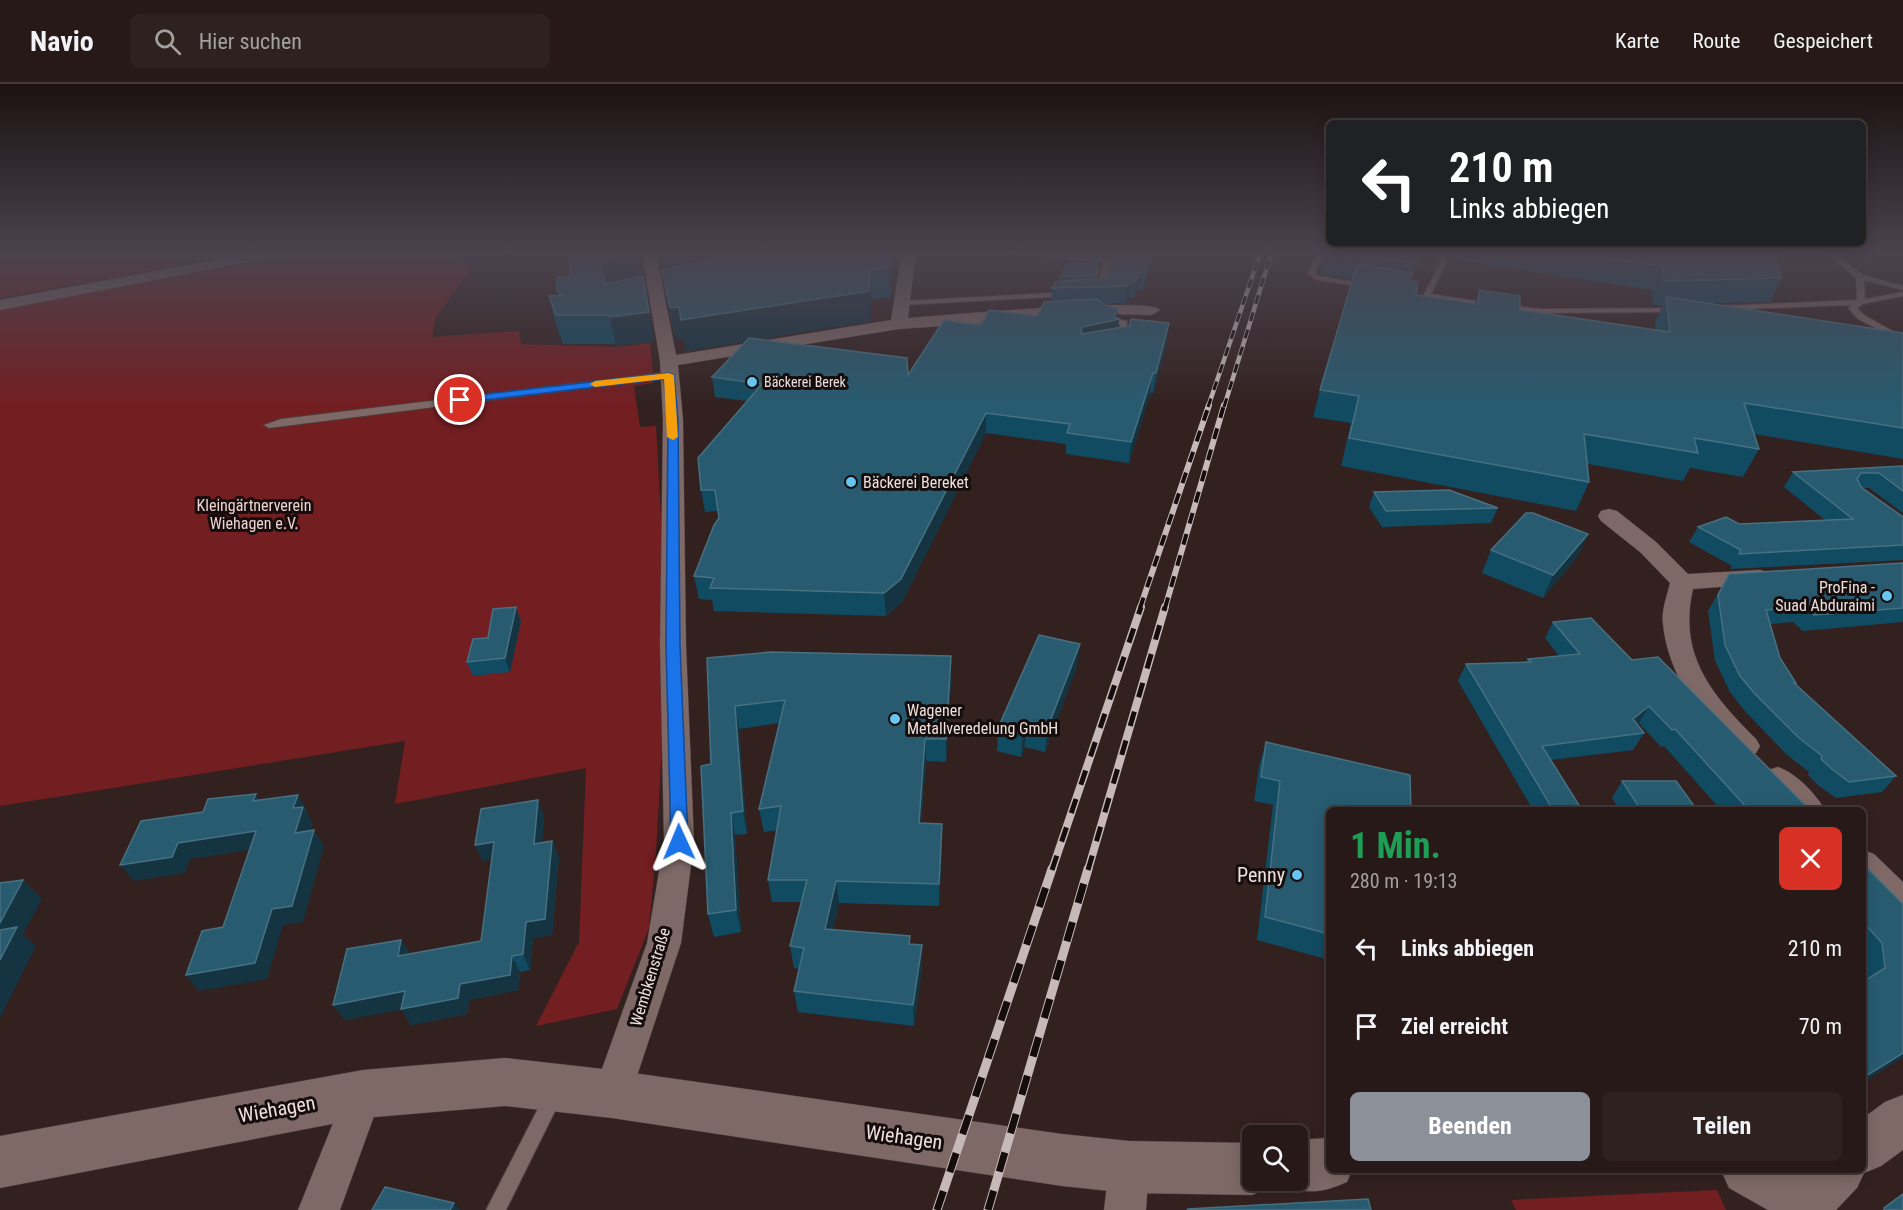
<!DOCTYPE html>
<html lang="de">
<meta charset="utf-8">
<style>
:root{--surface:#261918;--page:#2e2221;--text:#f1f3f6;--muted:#a4a0a2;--line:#423837;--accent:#8c9099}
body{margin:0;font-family:"Roboto Condensed",sans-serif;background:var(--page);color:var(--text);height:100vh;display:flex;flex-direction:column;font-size:22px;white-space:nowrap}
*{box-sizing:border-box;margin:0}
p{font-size:20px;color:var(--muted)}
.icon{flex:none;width:33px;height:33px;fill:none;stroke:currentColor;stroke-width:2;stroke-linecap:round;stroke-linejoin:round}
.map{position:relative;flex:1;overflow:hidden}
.details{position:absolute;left:1326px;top:723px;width:540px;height:366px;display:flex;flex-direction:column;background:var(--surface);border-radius:9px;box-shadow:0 3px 15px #0003,0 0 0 2px var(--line)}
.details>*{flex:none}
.top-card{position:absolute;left:1326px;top:36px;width:540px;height:126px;border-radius:9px;box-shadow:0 3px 15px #0003,0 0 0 2px var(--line);background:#202124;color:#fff;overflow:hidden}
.controls{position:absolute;left:1242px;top:1041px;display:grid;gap:12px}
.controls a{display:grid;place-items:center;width:66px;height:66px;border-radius:9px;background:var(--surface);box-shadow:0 3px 15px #0003,0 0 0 2px var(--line);font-size:30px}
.pin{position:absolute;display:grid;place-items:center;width:51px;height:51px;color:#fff;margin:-26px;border:3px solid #fff;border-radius:50%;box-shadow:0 2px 6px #0007}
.me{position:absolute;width:66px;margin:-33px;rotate:359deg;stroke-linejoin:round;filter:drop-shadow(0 0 4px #0008)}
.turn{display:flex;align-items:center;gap:21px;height:126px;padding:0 24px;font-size:27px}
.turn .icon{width:78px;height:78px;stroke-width:2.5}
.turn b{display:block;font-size:42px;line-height:51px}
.round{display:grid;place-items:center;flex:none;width:63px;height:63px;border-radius:9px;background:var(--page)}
.summary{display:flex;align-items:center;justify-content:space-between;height:102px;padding:0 24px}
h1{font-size:36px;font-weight:700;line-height:45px;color:#1e9e55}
.primary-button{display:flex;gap:12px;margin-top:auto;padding:12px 24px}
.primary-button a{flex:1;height:69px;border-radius:9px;background:var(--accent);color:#fff;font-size:24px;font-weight:700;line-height:69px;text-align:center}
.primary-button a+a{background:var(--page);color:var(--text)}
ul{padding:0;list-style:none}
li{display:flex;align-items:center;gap:18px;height:78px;padding:0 24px}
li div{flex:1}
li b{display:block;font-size:22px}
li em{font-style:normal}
header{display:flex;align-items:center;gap:36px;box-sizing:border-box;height:84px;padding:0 30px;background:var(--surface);border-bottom:2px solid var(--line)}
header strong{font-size:28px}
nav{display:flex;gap:33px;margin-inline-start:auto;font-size:21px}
.search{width:420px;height:54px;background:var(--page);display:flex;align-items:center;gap:15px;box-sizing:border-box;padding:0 21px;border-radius:9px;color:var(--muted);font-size:22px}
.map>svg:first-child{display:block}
</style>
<header>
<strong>Navio</strong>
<div class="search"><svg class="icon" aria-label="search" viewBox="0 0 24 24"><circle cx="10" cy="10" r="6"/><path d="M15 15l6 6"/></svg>Hier suchen</div>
<nav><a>Karte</a><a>Route</a><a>Gespeichert</a></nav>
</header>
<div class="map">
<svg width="1903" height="1126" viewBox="0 0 1903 1126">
<rect width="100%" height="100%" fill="#332120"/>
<!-- green -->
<path fill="#731e21" d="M0 167H257L0 214Z
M301 167H452L472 184 436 233 432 253 519 247 521 260 616 263 650 259 654 299 634 302 640 343 656 342 668 562 666 588 656 769 649 844 617 925 536 942 579 858 586 684 395 720 405 657 0 722V225L237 181Z
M1717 1106 1726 1126H1516L1511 1116Z"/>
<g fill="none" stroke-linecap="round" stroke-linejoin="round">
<defs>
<path id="service" d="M1001 167H1023L1109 175 1106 208 1102 210 1096 208 1098 206 1103 178 1004 169Z
M1319 167H1325L1315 189 1319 192 1366 200H1369V204L1317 196 1307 189Z
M1443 167H1449L1445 181 1431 210 1489 219 1493 221 1492 223 1424 214 1423 212 1439 181Z
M1824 167H1831L1863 191 1903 202V206L1864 196 1865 215 1903 208V212L1863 220 1857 224 1864 231 1903 253V258L1858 235 1848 224 1852 221 1719 226 1715 224 1719 222 1857 216 1856 194Z
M1067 208 1071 210 1070 212 904 221 900 219 904 217Z
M1503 221 1542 225 1675 224 1679 226 1675 228 1542 229 1506 225 1502 223Z
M1101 232 1127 237 1126 259H1120L1116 257 1119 255 1120 241 1106 239 1101 236Z
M669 288 672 289V293L269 344 264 341 281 335Z
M553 1004 559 1007 562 1013 506 1126H486L547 1007Z"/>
<path id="minor" d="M264 167H291L284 171 0 226V216Z
M635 167H650L657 174 676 271 891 236 902 167H916L908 234C939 232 1149 212 1160 226L1152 231 1113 230 899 245 678 281 683 336 686 561 694 758 681 859 631 1010 625 1023 612 1029 599 1023 593 1010 647 859 664 758 660 561 663 336 660 277 643 175Z
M1609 425 1617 427 1656 458 1688 490 1760 486 1768 488 1772 493 1768 498 1760 500 1693 505C1678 571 1711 610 1756 655L1760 662 1756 669C1749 671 1745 673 1738 670 1731 667 1724 657 1718 651 1691 620 1667 582 1663 540 1661 527 1667 512 1670 499L1640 468 1601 437 1598 432 1601 427Z
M1778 683C1796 689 1816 710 1825 726H1791L1768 702 1763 694 1768 686Z
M1863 766 1874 770 1903 798V833L1891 829 1863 799Z
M363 991 376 997 382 1010 340 1126H298L350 997Z
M1129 1063 1143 1069 1149 1083 1146 1126H1104L1109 1083 1115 1069Z"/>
<path id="secondary" d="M505 974 612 986 1062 1050 1129 1057 1252 1059V1096H1273L1270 1103 1252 1111 1129 1109 1062 1102 612 1034 505 1022 363 1034 0 1104V1052L363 986Z
M1903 1011V1066L1881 1082 1864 1089 1857 1104 1836 1126H1768L1729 1104 1721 1086H1863V1034L1885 1018Z
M1329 1054V1086H1352L1347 1098C1322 1109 1306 1111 1280 1100L1278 1096H1298V1056Z"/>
</defs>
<!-- service casing -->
<use href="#service" stroke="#4d3d3c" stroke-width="2"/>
<!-- minor casing -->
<use href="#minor" stroke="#4d3d3c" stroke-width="1"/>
<!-- secondary casing -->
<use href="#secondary" stroke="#4d3d3c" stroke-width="1"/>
<!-- service -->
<use href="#service" fill="#7e6967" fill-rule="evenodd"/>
<!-- minor -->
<use href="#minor" fill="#7e6967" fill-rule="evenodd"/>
<!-- secondary -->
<use href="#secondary" fill="#7e6967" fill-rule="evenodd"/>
<defs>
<path id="rail-far3" d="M1208 323 1261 167
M1224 323 1272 167"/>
<path id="rail-far2" d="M1140 524 1209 321
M1165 524 1224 321"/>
<path id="rail-far1" d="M1052 786 1141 523
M1088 786 1165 523"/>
<path id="rail" d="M937 1126 1052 785
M988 1126 1088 785"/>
</defs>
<!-- rail-far3 casing -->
<use href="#rail-far3" stroke="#c7b9b8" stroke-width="4.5"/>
<!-- rail-far2 casing -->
<use href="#rail-far2" stroke="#c7b9b8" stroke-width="6"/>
<!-- rail-far1 casing -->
<use href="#rail-far1" stroke="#c7b9b8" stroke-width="8"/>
<!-- rail casing -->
<use href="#rail" stroke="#c7b9b8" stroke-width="9"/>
<!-- rail-far3 -->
<use href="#rail-far3" stroke="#150d0c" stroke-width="3" stroke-dasharray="9" stroke-linecap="butt"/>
<!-- rail-far2 -->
<use href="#rail-far2" stroke="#150d0c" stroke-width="4" stroke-dasharray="11" stroke-linecap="butt"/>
<!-- rail-far1 -->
<use href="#rail-far1" stroke="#150d0c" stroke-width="5" stroke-dasharray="15" stroke-linecap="butt"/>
<!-- rail -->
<use href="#rail" stroke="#150d0c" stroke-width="7" stroke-dasharray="20" stroke-linecap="butt"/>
</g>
<!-- wall -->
<path fill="#114b62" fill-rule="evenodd" d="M571 167H639L654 257 616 262V260H563L556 241 549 212H558L557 207 570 192Z
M653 167H704V171L662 186 659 174Z
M895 167 891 214 871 215 870 237 758 255 908 291 981 241 1037 232 1051 218 1052 204 1060 198V193L1091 179 1092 171 1042 167H1152L1150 183 1144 206 1137 205 1134 214 1128 213 1126 219 1103 220 1107 222 1118 224 1117 234 1119 235 1118 244 1167 258 1153 309H1150L1129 379 1066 370V360L986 349 902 518 886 532 714 527 712 516 699 515 694 492 719 434 718 427 705 428 701 406 747 317 715 313 712 293 746 257 686 267 684 254 675 255 662 186ZM1101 172 1109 173 1111 175 1109 193 1098 194Z
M1325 167H1441L1439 174 1420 171 1411 197 1416 211 1474 220 1479 206 1520 226 1656 246 1655 238 1663 221H1653L1652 206 1449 175 1451 168 1450 167H1773L1782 194 1770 218 1707 219 1903 249V375L1754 350 1759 365 1743 393 1690 384 1683 397 1588 380 1589 398 1576 427 1341 382 1351 339 1313 333 1320 306 1353 195 1320 189Z
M1903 382V429L1869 404H1862L1903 433V476L1730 485 1732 482 1689 458 1698 443 1825 436 1784 403 1793 388Z
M1374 408 1498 424 1491 439 1382 443 1369 423Z
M1588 450 1577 473 1543 514 1482 489 1491 466Z
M1903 479V538L1803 547 1793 538 1770 540 1780 574 1796 599 1795 600 1896 692 1882 708 1836 714 1819 702 1808 691 1809 688 1786 670 1744 626 1730 608 1715 577 1708 527 1729 490Z
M521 537 510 588 473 592 467 578 488 554Z
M1553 538 1632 576 1810 726H1721L1664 662 1661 663 1639 639 1637 640 1644 649 1633 666 1551 676 1582 726H1533L1458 597 1466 580 1526 578 1528 575 1559 572 1545 554Z
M707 574 951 594 946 678 926 677 921 739 942 763 939 822 839 819 833 846 911 861 922 883 914 942 798 928 794 907 799 885 794 884 790 862 802 818H772L768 796 777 746 764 748 759 725 779 639 739 645 747 750 735 751 741 848 714 853 708 830 711 680Z
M1077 582 1045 668 1025 663 1021 673 997 667 998 644Z
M1266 658 1329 726V876L1257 856 1273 721 1254 717 1259 682Z
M1622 697 1697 726H1620L1612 714Z
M544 732 542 759 552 757 559 773 552 851 533 854 530 886 520 888 518 906 469 916 467 930 411 941 401 925 345 936 333 921 401 856 410 870 481 857 492 775 483 777 475 761Z
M1863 780 1903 820V973L1863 998V898L1867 896 1865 876 1863 874Z"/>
<!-- shaded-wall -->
<path fill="#143442" d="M635 167H639L654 257 616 262 610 233 606 206 600 178Z
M658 167H704V171L662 186Z
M892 167H895L891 214 890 184Z
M1152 167 1150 183 1144 206 1146 189Z
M1420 167H1421L1409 204 1416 180Z
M1101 168 1100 180 1096 204 1097 191Z
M870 185 871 215 870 237 686 267 684 254 675 255 670 224Z
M1139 189 1137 205 1134 214 1136 197Z
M1130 197 1128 213 1126 219 1127 202Z
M1118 224 1117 236 1119 235 1117 254 1081 262 1082 243 1114 233Z
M1169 239 1167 258 1153 309 1156 289Z
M1153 289 1150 309 1129 379 1131 358Z
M986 329V349L902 518 886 532 884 509Z
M1588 450 1577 473 1543 514 1553 491Z
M516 523 521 537 510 588 505 574Z
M1080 560 1077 582 1045 668 1047 645Z
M951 572V594L946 678V655Z
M735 622 739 645 747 750 743 727Z
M1649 622 1639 639 1623 652 1633 635Z
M1026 640 1025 663 1021 673 1023 650Z
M925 655 926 677 919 762V739Z
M256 710 267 726 253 717Z
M298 711 307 727V729L313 739 305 765 295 749 293 724Z
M538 716 544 732 541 776 534 760Z
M731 729 735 751 741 848 736 826Z
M942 740V763L939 822V800Z
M314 746 324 762 303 838 283 841 267 895 199 907 186 891 272 825Z
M256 747 267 763 190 775 185 789 134 797 120 781 178 759Z
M552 757 559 773 552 851 533 854 530 886 523 870 526 838Z
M494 758 501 774 483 777 475 761Z
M23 796 42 815 23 850 36 862 0 934V839Z
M836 797 839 819 828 867 825 845Z
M401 856 411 871 398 872Z
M922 861V883L914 942 913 921Z
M512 872 520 888 518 906 469 916 467 930 411 941 401 925 460 900Z
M405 907 415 923 345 936 333 921Z
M1903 969V973L1863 998V994Z
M454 1119 460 1126H450Z"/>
<!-- building -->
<path fill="#285b70" stroke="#477081" stroke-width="1.5" d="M571 167H635L600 178 606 200 643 192 649 228 610 233 609 231H556L549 212 563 211 557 207V193L570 192Z
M756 167H892L890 184 870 185 869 207 681 236 679 223 670 224 662 186Z
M1092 167 1101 168 1097 191 1060 193 1067 180 1092 179Z
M1112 167H1152L1146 189H1139L1136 197H1130L1127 202 1052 204 1056 198 1109 193Z
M1330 167H1420L1416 180Z
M1556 167H1773L1782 194 1664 197 1662 182Z
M1357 180 1413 189 1410 197 1418 198 1416 211 1478 220 1479 206 1520 212V226L1670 248 1666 213 1903 249V344L1744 319 1759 365 1694 354 1698 369 1584 350 1589 398 1349 354 1359 312 1320 306Z
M1097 215 1107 222 1118 224 1114 233 1119 235 1082 243 1081 250 1129 242 1131 235 1169 239 1156 289H1153L1131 358 1067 349 1070 340 986 329 901 495 884 509 710 504 714 494 694 492 714 441 719 434 715 406H701L698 374 762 300 712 293 749 254 907 274 908 291 944 236 981 241 989 226 1037 232 1044 218Z
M1903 382V407L1879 389H1861L1857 395 1861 403 1903 433V461L1739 470 1741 466 1698 443 1726 433 1739 440 1853 435 1793 388Z
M1449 406 1498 424 1386 427 1374 408Z
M1526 429H1533L1588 450 1553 491 1491 466Z
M1903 479V524L1814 531 1803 523 1766 526 1780 574 1796 599H1794L1896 692 1849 698 1833 686 1821 675 1822 672 1798 653 1755 610 1740 592 1725 561 1718 511 1729 490Z
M516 523 505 574 467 578 473 555 488 554 493 525Z
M1591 534 1632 576 1658 573 1810 726H1749L1675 645 1672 646 1649 622 1633 635 1644 649 1542 662 1582 726H1553L1466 580 1531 578 1528 575 1580 570 1553 538Z
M1039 551 1080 560 1047 645 1026 640 1023 650 998 644Z
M771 568 951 572 946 655H925L919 739 942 740 939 800 836 797 825 845 910 852 909 860 922 861 913 921 794 907 804 864 790 862 807 796H768L781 722 759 725 785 616 735 622 743 727 731 729 736 826 708 830 701 682 711 680 707 574Z
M1266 658 1410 691 1411 726H1329V850L1265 833 1280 697 1261 693Z
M1622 697H1676L1697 726H1641Z
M256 710 253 717 298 711 293 724 303 723 295 749 314 746 292 822 272 825 255 879 186 891 202 847 223 843 256 747 178 759 172 773 120 781 141 737 203 728 208 715Z
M538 716 534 760 552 757 545 835 526 838 523 870 512 872 510 891 460 900 458 914 401 925 405 907 333 921 347 865 401 856 398 872 481 857 494 758 475 761 481 725Z
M1863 780 1903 820V969L1863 994V898L1885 884 1882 859 1863 838Z
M23 796 0 839V799Z
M17 843 0 876V846Z
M385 1103 454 1119 450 1126H372Z
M1903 1110V1126H1884V1124Z
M1368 1115 1371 1126H1187L1188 1125Z"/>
<!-- sky -->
<linearGradient id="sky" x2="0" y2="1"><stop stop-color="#1c1212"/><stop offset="0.52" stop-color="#4a434e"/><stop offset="1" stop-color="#4a434e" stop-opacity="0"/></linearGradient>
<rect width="1903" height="324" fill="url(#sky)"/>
<!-- route -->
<path fill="#1a73e8" stroke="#114b97" stroke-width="1.5" d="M669 289 674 291 678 336 680 561 688 758 685 763 679 765 673 763 671 758 666 561 668 336 664 295 460 319 455 316 460 313Z"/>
<!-- slow -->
<path fill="#f59e0b" d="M669 289 674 291 678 353 673 356 667 353 664 295 595 303 590 300 595 297Z"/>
<!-- markers -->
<g fill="#68c4f0" stroke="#150d0c" stroke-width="2">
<circle cx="752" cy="298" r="6"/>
<circle cx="851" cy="398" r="6"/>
<circle cx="1887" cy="512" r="6"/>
<circle cx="895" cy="635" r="6"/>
<circle cx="1297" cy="791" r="6"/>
</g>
<g text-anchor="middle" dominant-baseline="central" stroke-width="6" stroke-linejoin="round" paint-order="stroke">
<!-- far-poi labels -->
<g font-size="14" fill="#ede0df" stroke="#150d0c" text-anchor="start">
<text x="764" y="298">Bäckerei Berek</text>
</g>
<!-- poi labels -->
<g font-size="16" fill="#ede0df" stroke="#150d0c" text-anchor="start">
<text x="863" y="398">Bäckerei Bereket</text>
<text x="1875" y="503" text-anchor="end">ProFina -<tspan x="1875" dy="18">Suad Abduraimi</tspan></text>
<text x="907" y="626">Wagener<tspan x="907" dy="18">Metallveredelung GmbH</tspan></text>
</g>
<!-- park labels -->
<g font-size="16" fill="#efd4d2" stroke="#150d0c">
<text x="254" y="421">Kleingärtnerverein<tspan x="254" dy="18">Wiehagen e.V.</tspan></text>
</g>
<!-- street labels -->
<g font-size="16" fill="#ede0df" stroke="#150d0c">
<text transform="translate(650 893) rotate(-73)">Wembkenstraße</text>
</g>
<!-- near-poi labels -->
<g font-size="20" fill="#ede0df" stroke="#150d0c" text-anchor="end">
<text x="1285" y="791">Penny</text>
</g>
<!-- near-street labels -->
<g font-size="20" fill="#ede0df" stroke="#150d0c">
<text transform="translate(277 1025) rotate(-10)">Wiehagen</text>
<text transform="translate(904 1053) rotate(8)">Wiehagen</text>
</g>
</g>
</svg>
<div class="controls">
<a><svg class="icon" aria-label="search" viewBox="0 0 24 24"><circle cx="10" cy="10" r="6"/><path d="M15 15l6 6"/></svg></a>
</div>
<div class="pin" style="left:460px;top:316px;background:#d93025"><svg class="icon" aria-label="arrive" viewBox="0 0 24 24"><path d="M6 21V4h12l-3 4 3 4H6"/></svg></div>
<svg class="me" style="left:679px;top:758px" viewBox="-20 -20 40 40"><path d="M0-17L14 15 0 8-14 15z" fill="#1a73e8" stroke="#fff" stroke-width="4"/></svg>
<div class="top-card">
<div class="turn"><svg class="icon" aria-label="left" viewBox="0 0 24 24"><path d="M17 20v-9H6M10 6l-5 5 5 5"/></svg><div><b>210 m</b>Links abbiegen</div></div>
</div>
<section class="details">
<div class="summary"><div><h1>1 Min.</h1><p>280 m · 19:13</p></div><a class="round" style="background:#d93025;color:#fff"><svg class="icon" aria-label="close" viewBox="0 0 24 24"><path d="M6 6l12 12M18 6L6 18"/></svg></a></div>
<ul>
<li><svg class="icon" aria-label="left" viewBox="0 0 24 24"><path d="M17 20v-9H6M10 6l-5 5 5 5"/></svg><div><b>Links abbiegen</b></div><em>210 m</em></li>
<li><svg class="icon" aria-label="arrive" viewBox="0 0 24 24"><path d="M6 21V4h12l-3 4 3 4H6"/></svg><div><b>Ziel erreicht</b></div><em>70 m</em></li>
</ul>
<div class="primary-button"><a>Beenden</a><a>Teilen</a></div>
</section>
</div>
